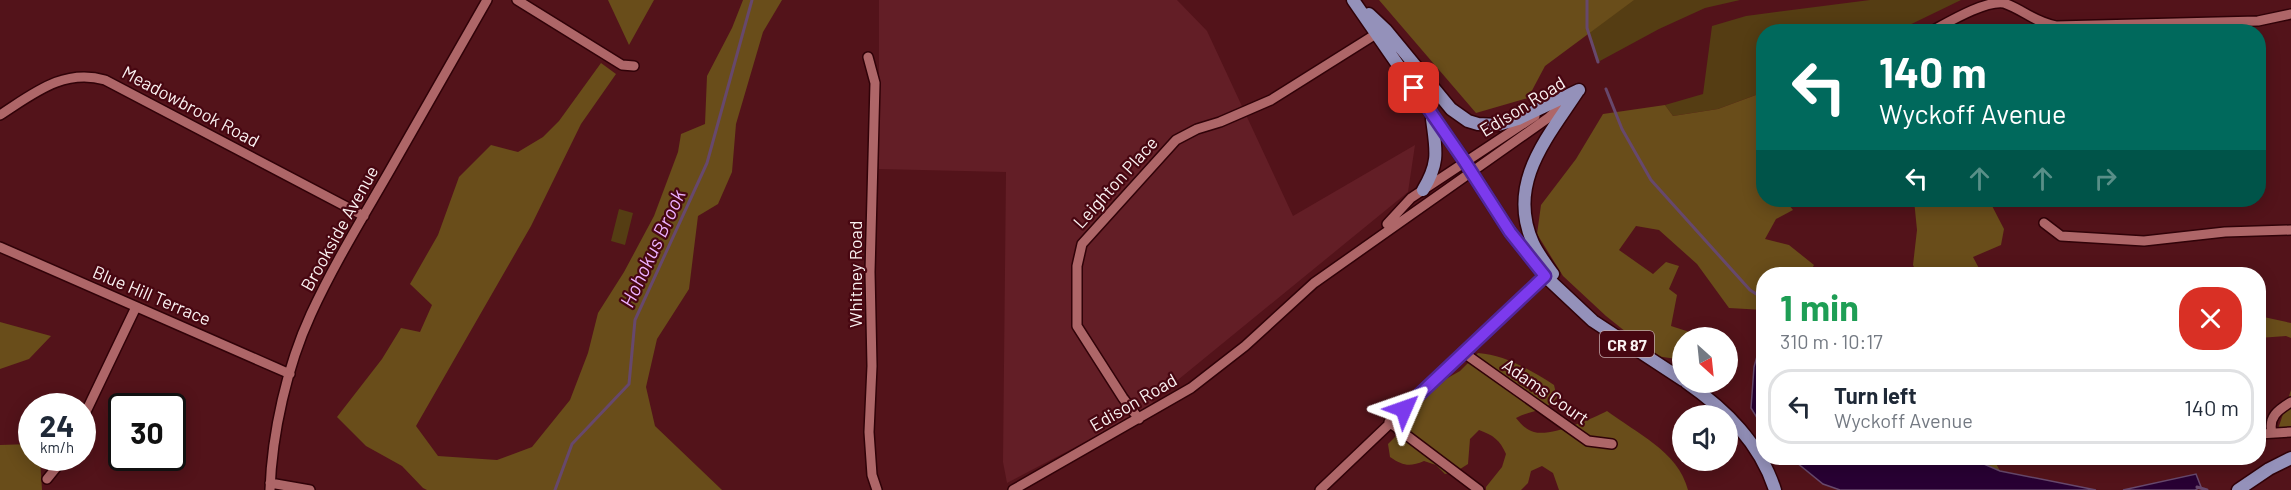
<!DOCTYPE html>
<meta charset="utf-8">
<style>
:root{--surface:#fff;--page:#f2f2f3;--text:#1f2937;--muted:#747a83;--line:#e0e1e3}
body{margin:0;font-family:Barlow,sans-serif;background:var(--page);color:var(--text);height:100vh;display:flex;flex-direction:column;font-size:22px;white-space:nowrap}
*{box-sizing:border-box;margin:0}
p{font-size:20px;color:var(--muted)}
.icon{flex:none;width:33px;height:33px;fill:none;stroke:currentColor;stroke-width:2;stroke-linecap:round;stroke-linejoin:round}
.map{position:relative;flex:1;overflow:hidden}
.panel{position:absolute;left:1756px;top:267px;width:510px;height:198px;display:flex;flex-direction:column;background:var(--surface);border-radius:24px;box-shadow:0 3px 15px #0003}
.panel>*{flex:none}
.top-card{position:absolute;left:1756px;top:24px;width:510px;height:183px;border-radius:24px;box-shadow:0 3px 15px #0003;background:#00695c;color:#fff;overflow:hidden}
.needle{width:39px;rotate:153deg}
.controls{position:absolute;left:1672px;top:327px;display:grid;gap:12px}
.controls a{display:grid;place-items:center;width:66px;height:66px;border-radius:50%;background:var(--surface);box-shadow:0 3px 15px #0003;font-size:30px}
.speed{position:absolute;left:18px;top:393px;display:flex;gap:12px;font-size:30px;font-weight:700;text-align:center}
.speed>*{display:grid;place-content:center;width:78px;height:78px;border-radius:50%;background:var(--surface);box-shadow:0 3px 15px #0003;line-height:1}
.speed small{font-size:15px;font-weight:400}
.speed .limit{border:3px solid #111;border-radius:9px;background:#fff;color:#111}
.pin{position:absolute;display:grid;place-items:center;width:51px;height:51px;color:#fff;margin:-26px;border-radius:12px;box-shadow:0 3px 9px #0006}
.me{position:absolute;width:66px;margin:-33px;rotate:47deg;stroke-linejoin:round;filter:drop-shadow(0 0 4px #0008)}
.turn{display:flex;align-items:center;gap:21px;height:126px;padding:0 24px;font-size:27px}
.turn .icon{width:78px;height:78px;stroke-width:2.5}
.turn b{display:block;font-size:42px;line-height:51px}
.lanes{display:flex;align-items:center;height:57px;padding:0 24px;background:#0003;justify-content:center;gap:30px;direction:ltr}
.lanes .off{opacity:.35}
.round{display:grid;place-items:center;flex:none;width:63px;height:63px;border-radius:24px;background:var(--page)}
.head{display:flex;align-items:center;justify-content:space-between;height:102px;padding:0 24px}
h1{font-size:36px;font-weight:700;line-height:45px;color:#1e9e55}
ul{padding:0;list-style:none}
li{display:flex;align-items:center;gap:18px;height:75px;margin:0 12px 9px;padding:0 12px;border:3px solid var(--line);border-radius:24px}
li div{flex:1}
li b{display:block;font-size:22px}
li em{font-style:normal}
.map>svg:first-child{display:block}
</style>
<div class="map">
<svg width="2291" height="490" viewBox="0 0 2291 490">
<rect width="100%" height="100%" fill="#53131a"/>
<!-- built -->
<path fill="#631e26" d="M879 0H1177L1207 31 1293 216 1415 145 1408 192 1157 397 1148 409 1007 483 1003 462 1006 172 879 169Z"/>
<!-- green -->
<path fill="#553d13" d="M1578 0H1740L1705 8 1659 29 1598 62Z
M1870 0H1961L1897 31 1764 32V92L1718 109 1673 116 1665 105 1703 94 1712 26 1746 16Z
M619 209 633 213 625 245 611 241Z"/>
<!-- forest -->
<path fill="#694d1a" d="M608 0H654L629 45Z
M743 0H782L763 32 736 124 732 172 718 204 698 216 689 289 657 339 646 387 655 426 722 490H427L423 488 402 466 366 446 337 417 382 359 401 328 420 332 432 305 410 284 438 235 459 177 491 145 518 152 543 137 559 121 601 63 616 74 581 124 531 226 416 426 438 456 497 460 532 447 570 400 588 353 598 313 624 272 654 216 678 152 681 134 705 124 707 76 732 28Z
M1379 0H1634L1545 66 1528 98 1476 113Z
M1764 92V112L1761 121 1764 132V200H1785L1793 210 1776 219 1765 239 1789 245 1814 265 1809 274H1764V310L1729 308 1697 264 1659 230 1636 226 1619 250 1653 274 1666 262 1679 266 1669 289 1677 295 1671 326 1705 337 1683 338V360L1656 356 1606 316 1563 276 1537 234 1541 205 1576 159 1603 114 1665 105 1673 116 1718 109Z
M1914 200H1989L2004 229 2001 245 1973 257 1982 274H1917L1913 265 1917 230Z
M2259 316 2291 323V338L2286 336 2259 338Z
M0 322 51 336 29 359 0 369Z
M1478 353C1505 355 1531 370 1554 385L1557 398C1545 412 1531 410 1516 418 1521 424 1526 430 1534 432 1551 437 1591 419 1607 411 1636 433 1678 451 1688 490H1559L1553 473 1542 466 1531 471 1528 483 1521 490H1486V487L1502 467 1506 454C1500 440 1493 435 1479 430L1470 439 1468 464 1457 471 1445 474 1436 465 1424 461C1410 467 1403 466 1390 457L1388 444 1406 426 1428 393 1437 384 1460 371Z
M2291 390V428L2278 429Z
M31 444 32 458H40L42 490H0V445Z
M1970 458H1993L2000 471Z"/>
<!-- water -->
<path fill="#280033" stroke="#67486c" stroke-width="1.5" d="M1764 332V429L1751 408 1754 367Z
M1791 458H1970L2000 471 2096 490H1840L1823 484Z
M2196 474 2201 487 2195 490H2123Z"/>
<g fill="none" stroke-linecap="round" stroke-linejoin="round">
<!-- stream -->
<path stroke="#67486c" stroke-width="3" d="M1587 0V28L1598 62
M1606 89 1622 129 1651 180 1750 290 1764 299
M2197 487 2207 490
M555 490 572 444 629 384 635 320 707 163 752 0"/>
<defs>
<path id="minor" d="M517 0 622 65 634 66
M1930 32C1947 23 1985 0 2004 3 2024 10 2032 21 2056 26L2258 21 2291 14
M868 57 875 83 870 272 872 366 869 432 872 475 877 490
M0 115C33 94 63 68 105 80L364 216
M2044 223 2061 236 2144 241 2225 232 2291 230
M1387 224 1411 198 1423 190 1535 116
M0 247 290 374
M1464 353 1588 441 1612 444
M1139 419 1123 398 1077 326V266L1082 244 1176 140 1197 129 1220 122 1271 100 1376 34
M82 420 136 307
M1389 422 1479 490
M2272 433C2268 417 2278 410 2291 402
M2259 434 2291 432
M47 479 64 458
M270 483 310 490
M270 490C272 433 287 366 311 314 334 264 363 217 390 170 422 113 455 57 487 0
M1013 490 1191 388 1245 346 1314 283 1548 118 1569 99
M1320 490 1545 276"/>
<path id="major" d="M1353 0 1465 162 1510 232 1545 276 1593 321 1683 380
M1369 14 1386 30 1451 109 1468 121 1478 124 1498 125 1518 119 1579 90
M1423 190C1440 162 1436 150 1432 119
M1553 274C1546 264 1538 254 1533 243 1506 183 1548 137 1578 91
M1686 382C1726 410 1760 443 1775 490
M2238 490 2269 469 2291 458"/>
</defs>
<!-- minor casing -->
<use href="#minor" stroke="#300208" stroke-width="12"/>
<!-- major casing -->
<use href="#major" stroke="#300208" stroke-width="15"/>
<!-- minor -->
<use href="#minor" stroke="#ae6668" stroke-width="9"/>
<!-- major -->
<use href="#major" stroke="#9491ba" stroke-width="12"/>
</g>
<g fill="none" stroke-linecap="round" stroke-linejoin="round">
<defs>
<path id="route" d="M1404 409 1545 276 1510 232 1465 162 1414 88"/>
</defs>
<!-- route casing -->
<use href="#route" stroke="#51269a" stroke-width="15"/>
<!-- route -->
<use href="#route" stroke="#7c3aed" stroke-width="10"/>
</g>
<g text-anchor="middle" dominant-baseline="central" stroke-width="4.5" stroke-linejoin="round" paint-order="stroke">
<!-- shield labels -->
<rect fill="#470711" stroke="#c4abae" stroke-width="1.5" x="1600" y="331" width="54" height="26" rx="4.5"/>
<g font-size="16" font-weight="bold" fill="#faf1f1">
<text x="1627" y="344">CR 87</text>
</g>
<!-- street labels -->
<g font-size="18" fill="#faf1f1" stroke="#470711">
<text transform="translate(191 106) rotate(28)">Meadowbrook Road</text>
<text transform="translate(1522 106) rotate(-32)">Edison Road</text>
<text transform="translate(1115 182) rotate(-48)">Leighton Place</text>
<text transform="translate(339 228) rotate(-61)">Brookside Avenue</text>
<text transform="translate(855 274) rotate(-90)">Whitney Road</text>
<text transform="translate(152 295) rotate(23)">Blue Hill Terrace</text>
<text transform="translate(1546 391) rotate(35)">Adams Court</text>
<text transform="translate(1133 402) rotate(-30)">Edison Road</text>
</g>
<!-- water labels -->
<g font-size="20" font-style="italic" fill="#edb0ff" stroke="#470711">
<text transform="translate(652 248) rotate(-65)">Hohokus Brook</text>
</g>
</g>
</svg>
<div class="controls">
<a><svg class="needle" viewBox="-14 -14 28 28"><path d="M0-13l5 13h-10z" fill="#e53935"/><path d="M0 13l5-13h-10z" fill="#747a83"/></svg></a>
<a><svg class="icon" aria-label="sound" viewBox="0 0 24 24"><path d="M4 9h4l5-4v14l-5-4H4zM17 9q2 3 0 6"/></svg></a>
</div>
<div class="speed"><div>24<small>km/h</small></div><div class="limit">30</div></div>
<div class="pin" style="left:1414px;top:88px;background:#d93025"><svg class="icon" aria-label="arrive" viewBox="0 0 24 24"><path d="M6 21V4h12l-3 4 3 4H6"/></svg></div>
<svg class="me" style="left:1404px;top:409px" viewBox="-20 -20 40 40"><path d="M0-17L14 15 0 8-14 15z" fill="#7c3aed" stroke="#fff" stroke-width="4"/></svg>
<div class="top-card">
<div class="turn"><svg class="icon" aria-label="left" viewBox="0 0 24 24"><path d="M17 20v-9H6M10 6l-5 5 5 5"/></svg><div><b>140 m</b>Wyckoff Avenue</div></div>
<div class="lanes"><svg class="icon" aria-label="left" viewBox="0 0 24 24"><path d="M17 20v-9H6M10 6l-5 5 5 5"/></svg><svg class="icon off" aria-label="ahead" viewBox="0 0 24 24"><path d="M12 20V5M6 11l6-6 6 6"/></svg><svg class="icon off" aria-label="ahead" viewBox="0 0 24 24"><path d="M12 20V5M6 11l6-6 6 6"/></svg><svg class="icon off" aria-label="right" viewBox="0 0 24 24"><path d="M7 20v-9h11M14 6l5 5-5 5"/></svg></div>
</div>
<section class="panel">
<div class="head"><div><h1>1 min</h1><p>310 m · 10:17</p></div><a class="round" style="background:#d93025;color:#fff"><svg class="icon" aria-label="close" viewBox="0 0 24 24"><path d="M6 6l12 12M18 6L6 18"/></svg></a></div>
<ul>
<li><svg class="icon" aria-label="left" viewBox="0 0 24 24"><path d="M17 20v-9H6M10 6l-5 5 5 5"/></svg><div><b>Turn left</b><p>Wyckoff Avenue</p></div><em>140 m</em></li>
</ul>
</section>
</div>
